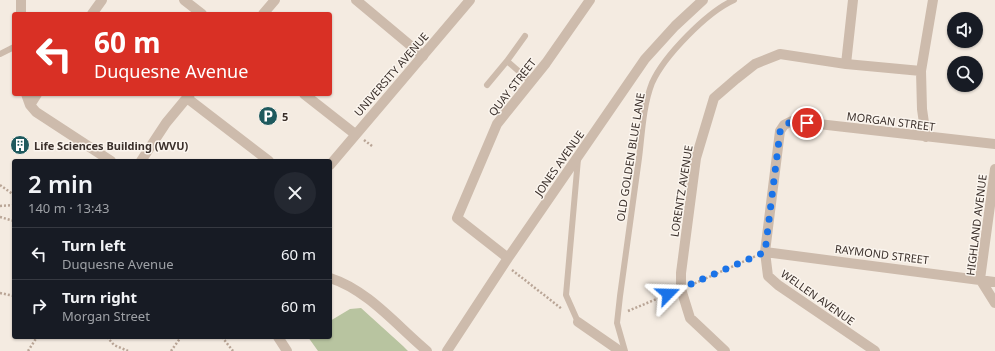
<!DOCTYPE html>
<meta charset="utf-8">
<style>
:root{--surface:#171b24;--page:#242831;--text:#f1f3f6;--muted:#9ea1a6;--line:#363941}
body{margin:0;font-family:"Noto Sans",sans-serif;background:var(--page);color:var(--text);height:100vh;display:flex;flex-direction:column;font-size:15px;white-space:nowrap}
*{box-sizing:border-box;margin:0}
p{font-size:13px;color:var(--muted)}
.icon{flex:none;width:22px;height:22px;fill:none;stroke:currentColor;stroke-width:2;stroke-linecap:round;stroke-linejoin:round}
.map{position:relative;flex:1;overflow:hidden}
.panel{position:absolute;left:12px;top:159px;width:320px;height:180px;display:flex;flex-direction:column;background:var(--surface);border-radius:4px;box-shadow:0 1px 3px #0004}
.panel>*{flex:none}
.guide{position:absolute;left:12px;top:12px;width:320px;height:84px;border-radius:4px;box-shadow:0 1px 3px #0004;background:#d93025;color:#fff;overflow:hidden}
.controls{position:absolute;left:947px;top:12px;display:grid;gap:8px}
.controls a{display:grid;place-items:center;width:36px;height:36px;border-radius:50%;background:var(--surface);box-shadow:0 1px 3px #0004;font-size:20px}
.pin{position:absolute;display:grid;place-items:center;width:34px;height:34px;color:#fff;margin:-17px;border:2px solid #fff;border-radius:50%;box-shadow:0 1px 4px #0007}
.me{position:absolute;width:44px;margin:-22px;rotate:68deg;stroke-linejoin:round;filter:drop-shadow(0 0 3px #0008)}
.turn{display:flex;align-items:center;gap:14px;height:84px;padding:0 16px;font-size:18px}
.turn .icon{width:52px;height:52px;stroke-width:2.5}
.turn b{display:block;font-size:28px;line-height:34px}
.round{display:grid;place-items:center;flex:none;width:42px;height:42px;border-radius:21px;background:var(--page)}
.head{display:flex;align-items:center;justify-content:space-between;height:68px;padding:0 16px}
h1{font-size:24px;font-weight:600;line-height:30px}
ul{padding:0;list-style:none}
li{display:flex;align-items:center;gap:12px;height:52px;padding:0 16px;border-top:1px solid var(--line)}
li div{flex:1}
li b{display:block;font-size:15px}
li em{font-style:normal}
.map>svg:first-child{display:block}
</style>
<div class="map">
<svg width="995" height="351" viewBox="0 0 995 351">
<rect width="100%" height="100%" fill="#f4ebe1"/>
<!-- green -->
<path fill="#b8c4a0" d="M361 308 403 346 408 351H318L308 337H330V321L350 309Z"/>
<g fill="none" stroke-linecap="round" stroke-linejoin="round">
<!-- path -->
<path stroke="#b9a596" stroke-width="2.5" stroke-dasharray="2 2" stroke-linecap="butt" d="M364 140 372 146
M0 185 14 195
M0 206 14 205
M0 217 14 221
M512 270 562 309
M691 285 756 256
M0 293 14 296
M628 311 671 293
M107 337 114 345 128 351
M215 337H219
M222 337 233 351
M28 351 37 337
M171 351 181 337"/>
<!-- service -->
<path stroke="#cdbbac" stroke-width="6" d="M525 36 507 61 531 82
M0 54 14 47
M487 85 507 61
M578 322 566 295 578 159
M625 351 617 323 620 296C626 250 633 204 639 158 642 134 643 106 652 83 664 56 707 12 734 0"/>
<!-- minor -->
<path stroke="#cdbbac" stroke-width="10" d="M184 0 202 14
M356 0 423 56
M21 14V0
M92 14 102 0
M263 14 275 0
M846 64 853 0
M26 94 30 105 36 112 111 161
M304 94 355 134
M187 98 269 161
M30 105 37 94
M926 137 922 109 921 71 933 0
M141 161 166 123 190 94
M995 169 980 279 995 303
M765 252 995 282
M508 258 457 218 497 124 546 63 590 0
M578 322 620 351
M447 351 508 258 645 59 675 26 703 0
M725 351 690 318 681 289V273L696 158 714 98 736 79 755 64 780 54 846 64 921 71
M875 351 778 285 768 276 765 252 780 131 784 125 792 121 995 144"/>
<!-- tertiary -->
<path stroke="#cdbbac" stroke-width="10" d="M330 165 470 0
M330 278C368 290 397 326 427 351
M278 337 287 351"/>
</g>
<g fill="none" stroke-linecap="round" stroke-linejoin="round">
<!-- route -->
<path stroke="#1a73e8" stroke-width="7" stroke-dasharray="0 12.6" d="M668 294 765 252 780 132C787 120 794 121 807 123"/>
</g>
<!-- icons -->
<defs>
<symbol id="parking-disc" viewBox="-11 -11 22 22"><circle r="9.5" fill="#1f5a5e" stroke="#fbf5ee"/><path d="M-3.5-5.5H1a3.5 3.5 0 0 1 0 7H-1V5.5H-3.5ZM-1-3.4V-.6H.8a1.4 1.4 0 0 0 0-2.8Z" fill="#fff"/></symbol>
<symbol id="building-disc" viewBox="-11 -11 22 22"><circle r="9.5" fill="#1f5a5e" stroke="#fbf5ee"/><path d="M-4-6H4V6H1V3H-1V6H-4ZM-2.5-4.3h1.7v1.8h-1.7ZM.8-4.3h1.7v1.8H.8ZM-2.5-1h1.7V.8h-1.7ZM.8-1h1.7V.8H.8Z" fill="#fff"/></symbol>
</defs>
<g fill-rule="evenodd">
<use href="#parking-disc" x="257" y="105" width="22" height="22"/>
<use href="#building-disc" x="9" y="134" width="22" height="22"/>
</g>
<g text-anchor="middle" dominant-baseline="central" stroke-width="3" stroke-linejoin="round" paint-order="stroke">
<!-- street labels -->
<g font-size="11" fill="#3b302b" stroke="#fbf5ee">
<text transform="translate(391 74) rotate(-49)">UNIVERSITY AVENUE</text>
<text transform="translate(512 87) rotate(-52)">QUAY STREET</text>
<text transform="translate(891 121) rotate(7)">MORGAN STREET</text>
<text transform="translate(630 157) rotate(-81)">OLD GOLDEN BLUE LANE</text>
<text transform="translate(559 163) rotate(-55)">JONES AVENUE</text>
<text transform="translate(681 191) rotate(-81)">LORENTZ AVENUE</text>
<text transform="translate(976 225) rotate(-83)">HIGHLAND AVENUE</text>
<text transform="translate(882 254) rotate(7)">RAYMOND STREET</text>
<text transform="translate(818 297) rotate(35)">WELLEN AVENUE</text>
</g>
<!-- poi labels -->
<g font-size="11" font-weight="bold" fill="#3b302b" stroke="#fbf5ee" text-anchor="start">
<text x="282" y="116">5</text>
<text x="34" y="145">Life Sciences Building (WVU)</text>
</g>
</g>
</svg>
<div class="controls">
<a><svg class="icon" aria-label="sound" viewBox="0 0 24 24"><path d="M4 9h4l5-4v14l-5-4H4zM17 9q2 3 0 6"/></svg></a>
<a><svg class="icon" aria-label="search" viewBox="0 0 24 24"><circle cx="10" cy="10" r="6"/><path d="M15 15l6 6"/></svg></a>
</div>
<div class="pin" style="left:807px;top:123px;background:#d93025"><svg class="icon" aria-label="arrive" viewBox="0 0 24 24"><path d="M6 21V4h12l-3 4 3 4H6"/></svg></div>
<svg class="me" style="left:668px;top:294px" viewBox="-20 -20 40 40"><path d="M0-17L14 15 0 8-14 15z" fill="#1a73e8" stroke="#fff" stroke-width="4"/></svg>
<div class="guide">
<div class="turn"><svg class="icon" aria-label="left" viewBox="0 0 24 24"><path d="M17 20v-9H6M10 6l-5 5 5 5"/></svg><div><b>60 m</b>Duquesne Avenue</div></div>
</div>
<section class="panel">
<div class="head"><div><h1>2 min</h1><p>140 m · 13:43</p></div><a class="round"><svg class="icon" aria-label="close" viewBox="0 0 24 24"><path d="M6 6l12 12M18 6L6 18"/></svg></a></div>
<ul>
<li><svg class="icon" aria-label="left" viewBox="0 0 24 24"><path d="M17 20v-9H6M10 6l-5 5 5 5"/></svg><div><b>Turn left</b><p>Duquesne Avenue</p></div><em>60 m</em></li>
<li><svg class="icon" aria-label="right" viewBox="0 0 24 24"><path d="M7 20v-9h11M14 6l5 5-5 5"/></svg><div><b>Turn right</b><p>Morgan Street</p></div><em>60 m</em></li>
</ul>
</section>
</div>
